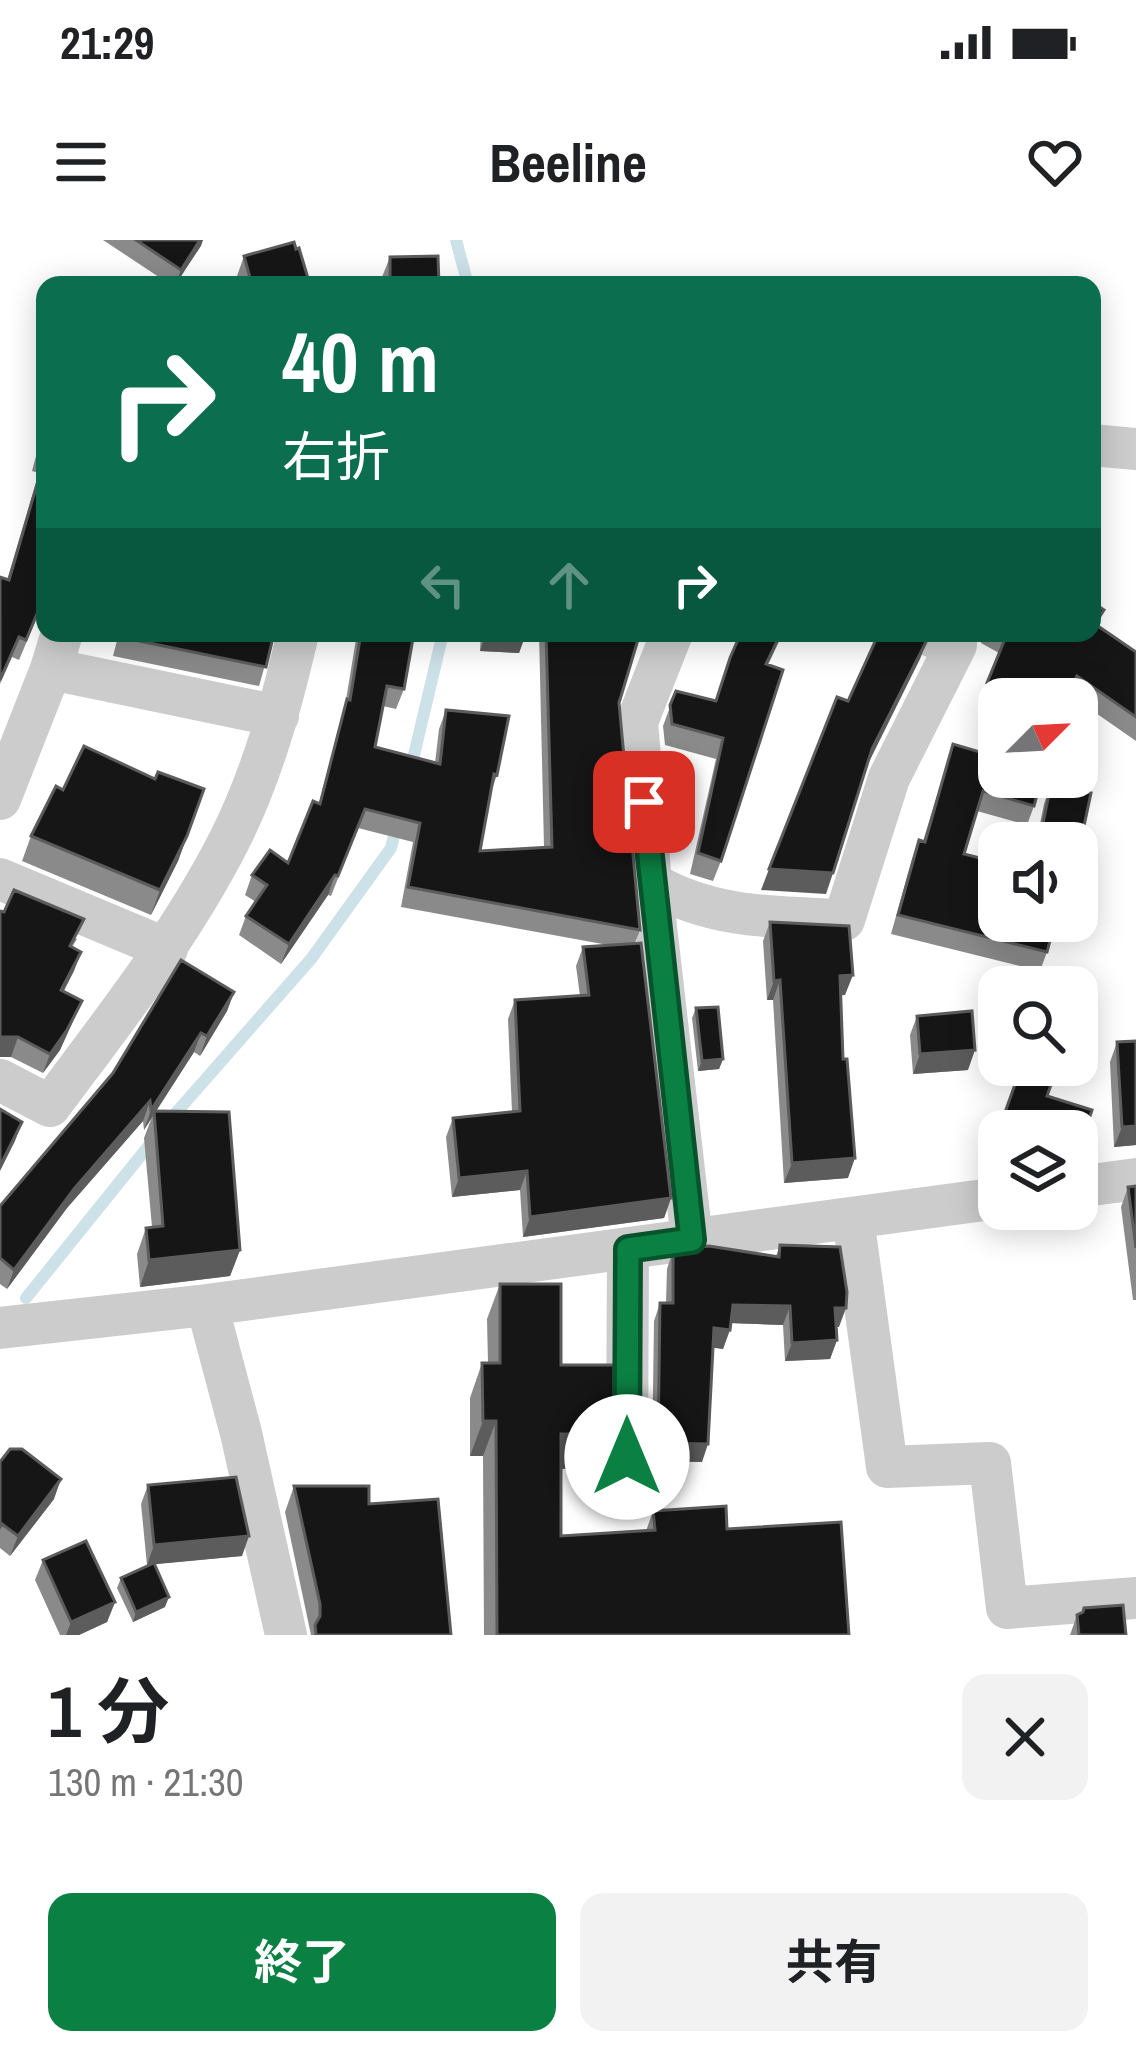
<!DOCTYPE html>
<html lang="ja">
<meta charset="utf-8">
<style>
:root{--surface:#fff;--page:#f2f2f2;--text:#202124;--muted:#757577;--accent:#0b8043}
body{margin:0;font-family:"Archivo Narrow","Noto Sans JP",sans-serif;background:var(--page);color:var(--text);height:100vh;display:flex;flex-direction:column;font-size:45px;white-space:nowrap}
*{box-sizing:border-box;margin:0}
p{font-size:39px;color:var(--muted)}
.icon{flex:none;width:66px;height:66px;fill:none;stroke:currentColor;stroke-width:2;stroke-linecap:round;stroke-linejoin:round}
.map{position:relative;height:1395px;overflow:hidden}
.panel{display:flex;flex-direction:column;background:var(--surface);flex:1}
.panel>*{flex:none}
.guide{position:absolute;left:36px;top:36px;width:1065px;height:366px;border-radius:24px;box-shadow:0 6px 30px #0003;background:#0b6e4f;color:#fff;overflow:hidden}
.needle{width:78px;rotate:66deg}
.controls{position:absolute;left:978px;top:438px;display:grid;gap:24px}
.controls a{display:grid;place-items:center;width:120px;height:120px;border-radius:24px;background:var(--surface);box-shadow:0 6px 30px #0003;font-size:60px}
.pin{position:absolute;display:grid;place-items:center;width:102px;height:102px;color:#fff;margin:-51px;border-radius:24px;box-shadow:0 6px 18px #0006}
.me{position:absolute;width:132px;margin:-66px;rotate:0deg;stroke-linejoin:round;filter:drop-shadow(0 0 9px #0008)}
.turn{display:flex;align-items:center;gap:42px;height:252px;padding:0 48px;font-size:54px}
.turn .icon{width:156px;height:156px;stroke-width:2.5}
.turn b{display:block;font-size:84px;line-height:102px}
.lanes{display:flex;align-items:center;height:114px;padding:0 48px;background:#0003;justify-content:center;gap:60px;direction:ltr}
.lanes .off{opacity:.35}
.round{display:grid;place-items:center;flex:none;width:126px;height:126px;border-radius:24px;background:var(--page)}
.head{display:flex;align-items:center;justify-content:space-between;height:204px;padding:0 48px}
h1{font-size:72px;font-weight:700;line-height:90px}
.cta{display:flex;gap:24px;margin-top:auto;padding:24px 48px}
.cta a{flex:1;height:138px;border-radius:24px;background:var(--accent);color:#fff;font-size:48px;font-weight:700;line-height:138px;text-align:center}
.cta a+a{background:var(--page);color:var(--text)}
.status{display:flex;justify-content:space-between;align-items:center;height:84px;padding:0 60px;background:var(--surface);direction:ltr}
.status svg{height:33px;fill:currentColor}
header{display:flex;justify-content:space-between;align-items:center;height:156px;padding:0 48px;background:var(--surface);font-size:54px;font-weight:700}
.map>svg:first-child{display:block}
</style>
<div class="status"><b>21:29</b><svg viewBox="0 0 49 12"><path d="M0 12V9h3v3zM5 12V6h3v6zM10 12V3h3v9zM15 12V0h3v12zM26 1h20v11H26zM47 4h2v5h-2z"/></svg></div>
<header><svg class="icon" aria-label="menu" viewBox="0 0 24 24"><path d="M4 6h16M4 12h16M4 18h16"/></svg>Beeline<svg class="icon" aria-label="heart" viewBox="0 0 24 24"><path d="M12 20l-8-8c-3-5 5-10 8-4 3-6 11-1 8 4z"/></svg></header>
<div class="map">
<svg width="1136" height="1395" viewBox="0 0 1136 1395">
<rect width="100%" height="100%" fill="#fff"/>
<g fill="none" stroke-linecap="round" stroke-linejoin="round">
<!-- stream -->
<path stroke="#cde1e8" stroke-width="12" d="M456 0 468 45
M410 532 443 393
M168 882 311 719 391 608 396 587
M26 1058 155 898"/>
<!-- minor -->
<path stroke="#ccc" stroke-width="42" d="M1092 205 1136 209
M672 393 637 482 651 643 692 1000
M51 429 278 476
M0 559 51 429 62 393
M0 639 167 709
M651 643C713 679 775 677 844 680L889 538 956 405 923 393
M0 840 50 866C114 780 180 697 229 601 262 536 282 463 298 393
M1077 947 1136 939
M853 978 887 1227 990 1223 1007 1368 1136 1358
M207 1065 241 1193 286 1395
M0 1088 207 1065 999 958
M627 1217 628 1009"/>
</g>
<!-- wall -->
<path fill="#8a8a8a" d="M103 0H203L176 45H171Z
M244 16 310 45H239L237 36Z
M390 17 439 45H383L382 37Z
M45 183V358L19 420 12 417 0 444V337L7 340 39 233 32 231Z
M1098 386 1136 412V501L1070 455 1068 459H999V470L980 462 999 413 981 403 984 393H1092Z
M119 393H274L259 446 113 416Z
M357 393H414L404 449 396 469 383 466 375 507 435 523 439 489 446 470 497 535 491 552 480 611 544 607 539 393H645L642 400 638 399 619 463 640 690 635 703 671 958 664 978 523 997 520 950 452 957 446 897 453 878 512 872 508 779 515 760 580 756 576 726 583 707 608 705 401 667 413 602 358 588 331 656 328 655 281 724 239 695 246 676 256 662 245 655 252 635 288 623 319 563 345 466Z
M481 393H526L519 413 480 411Z
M741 393H783L768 425 721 621 713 641 690 634 716 519 665 505 663 486 676 451 715 461 730 418Z
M953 504 1034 566 1027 585 977 571 964 614 1047 712 1040 731 891 694 912 619 919 600 923 601Z
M155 539 204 549 178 621 151 675 22 621 31 596 63 550Z
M1051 544 1077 603H1036L1044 564Z
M0 671 77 699 72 707 81 712 63 752 82 761 60 810 43 833 11 817H0Z
M770 682 845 755H840L848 938 784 943 773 760H767L763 701Z
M234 752 227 771 200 816 194 812 156 871 240 1010 230 1036 140 1047 137 1014 146 988 152 987 144 898 152 877 144 890 143 881 67 968 7 1049 0 1044V966Z
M696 768 723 819 719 829 698 831 692 778Z
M917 776 968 830 913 834 910 795Z
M1117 802 1136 905 1114 907 1110 822Z
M1136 946V1060H1133L1121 967 1128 947Z
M780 1005 839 1087 836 1086 837 1100 830 1119 785 1121 783 1085 731 1083 723 1109 713 1107 702 1222 652 1221 654 1081 660 1063H666L667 1029 673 1010 776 1016Z
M500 1044 561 1125 604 1228 561 1229V1296L646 1291 653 1271 727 1289 849 1395H484L483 1216H470V1158L482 1123H488L487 1079Z
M0 1222 54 1259 10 1316 0 1308Z
M148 1245 242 1316 154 1324 165 1367 133 1382 117 1348 121 1338 151 1324 147 1325 141 1264Z
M294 1246 369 1264 451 1395H311L285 1272Z
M43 1320 115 1362 107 1382 79 1395H60L35 1340Z
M1077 1375 1126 1395H1070Z"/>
<!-- shaded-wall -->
<path fill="#5c5c5c" d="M200 0H203L201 6 175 45 181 30Z
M486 393 526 394 519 413 480 411Z
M928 398 920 419 865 530 872 509Z
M187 596 178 621 151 675 160 650Z
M769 629 833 633 826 654 761 650Z
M335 635 328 655 281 724 289 704Z
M81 712 74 731 54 770 61 750Z
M853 735 845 755 832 756 840 736Z
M780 740 773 760H767L774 741Z
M234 752 227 771 200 816 207 796Z
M82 761 60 810 43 833 50 814Z
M201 793 194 812 144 890 151 870Z
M0 797H18L11 817H0Z
M975 810 968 830 913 834 920 814Z
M723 819 719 829 698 831 702 821Z
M150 861 143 881 67 968 7 1049 14 1030 74 949Z
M22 882 15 901 0 931V926Z
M1136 886V905L1114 907 1122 887Z
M999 913V929L984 932 990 914Z
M855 918 848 938 784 943 792 923Z
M527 931 520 950 452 957 459 938Z
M671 958 664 978 523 997 530 977Z
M240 1010 230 1036 140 1047 149 1020Z
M733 1065 790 1066 783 1085 727 1083Z
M835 1068H846L839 1087 828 1086Z
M714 1088 730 1090 723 1109 707 1107Z
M837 1100 830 1119 785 1121 792 1103Z
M483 1181H496L483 1216H470Z
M561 1194H617L604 1228 548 1229Z
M658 1203 708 1204 702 1222 652 1221Z
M61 1239 54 1259 10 1316 18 1296Z
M249 1296 242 1316 147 1325 154 1305Z
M169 1357 165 1367 133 1382 136 1372Z
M115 1362 107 1382 79 1395H66L71 1382Z"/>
<!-- building -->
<path fill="#161616" stroke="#5c5c5c" stroke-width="3" d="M136 0H200L181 30Z
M294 2 296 9 299 8 310 45H252L244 16Z
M438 16 439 45H390V17Z
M45 189V213L39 211Z
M45 217V355L26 400 19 397 0 440V337L9 340Z
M1092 362 1104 370 1095 384 1136 412V477L1077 436 1067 459H1005L1008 451 987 443 1007 394 1005 393H1092Z
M121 393H274L266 427 120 397Z
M361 393H414L404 449 387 446 375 507 440 524 446 470 509 476 497 535 494 534 480 611 552 607 546 393H640L619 463 640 690 408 647 420 583 365 569 338 636 335 635 289 704 246 676 267 645 252 635 270 610 288 623 313 561 320 564 347 459 350 460Z
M741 393H781L766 424 783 430 721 621 698 613 723 498 672 484 670 465 676 451 716 461 730 418Z
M879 393H919L928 398 872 509 833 633 769 629 837 457 848 461Z
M999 473V537H1042L1034 566 983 551 964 614 999 623V681H1055L1047 712 898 675 919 600 925 602 953 504 983 513Z
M84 506 155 539 158 532 204 549 187 596 160 650 31 596 56 546 63 550Z
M1051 544 1091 553 1077 619V603H1039Z
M14 650 84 679 70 706 81 712 61 750 82 761 67 790 50 814 18 797H0V671L4 672Z
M770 682 849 686 853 735 840 736 843 819H847L855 918 792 923 780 740 774 741Z
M641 703 671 958 530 977 527 931 459 938 453 878 520 871 515 760 589 755 583 707Z
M181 720 234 752 207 796 201 793 151 870 150 861 74 949 14 1030 0 1018V966L113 833Z
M718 767 723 819 702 821 696 768Z
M972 771 975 810 920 814 917 776Z
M1136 801V886L1122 887 1117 802Z
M1022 825H1058L1047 856 1092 870 1081 904 1077 906V891H999V913L990 914Z
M0 869 22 882 0 926Z
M154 871 229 872 240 1010 149 1020 146 988 163 986Z
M1136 946V1008L1128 947Z
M780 1005 840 1007 847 1052 846 1068H835L837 1100 792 1103 790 1066 733 1065 730 1090 714 1088 708 1204 658 1203 660 1063H673V1010L709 1006 779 1017Z
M500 1044H561V1125H614V1182L617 1194H561V1296L655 1290 653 1271 726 1266 727 1289 841 1282 849 1395H497L496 1181H483L482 1123H500Z
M10 1209H22L61 1239 18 1296 2 1284 0 1287V1222Z
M236 1237 249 1296 154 1305 148 1245Z
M294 1246H369V1264L438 1259 451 1395H316L315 1385 320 1376V1364Z
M86 1301 115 1362 71 1382 43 1320Z
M154 1323 169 1357 136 1372 121 1338Z
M1123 1365 1126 1395H1079L1077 1375 1083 1372 1084 1368Z"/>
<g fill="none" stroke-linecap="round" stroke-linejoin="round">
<defs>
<path id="route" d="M627 1217 628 1009 692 1000 644 562"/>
</defs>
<!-- route casing -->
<use href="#route" stroke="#07532c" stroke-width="30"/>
<!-- route -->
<use href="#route" stroke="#0b8043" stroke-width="21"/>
</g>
</svg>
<div class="controls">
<a><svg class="needle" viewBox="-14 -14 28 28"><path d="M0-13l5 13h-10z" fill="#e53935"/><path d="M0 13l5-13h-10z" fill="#757577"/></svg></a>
<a><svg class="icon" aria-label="sound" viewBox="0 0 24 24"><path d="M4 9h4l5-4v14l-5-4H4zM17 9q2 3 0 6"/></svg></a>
<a><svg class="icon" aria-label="search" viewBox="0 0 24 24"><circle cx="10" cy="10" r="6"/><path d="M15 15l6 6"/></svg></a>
<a><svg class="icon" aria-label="layers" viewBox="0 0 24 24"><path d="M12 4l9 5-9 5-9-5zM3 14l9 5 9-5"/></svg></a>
</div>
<div class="pin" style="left:644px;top:562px;background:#d93025"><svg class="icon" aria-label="arrive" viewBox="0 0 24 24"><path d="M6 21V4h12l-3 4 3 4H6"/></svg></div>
<svg class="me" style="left:627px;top:1217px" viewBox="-20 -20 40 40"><circle r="19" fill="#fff"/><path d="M0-13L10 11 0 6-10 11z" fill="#0b8043"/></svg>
<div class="guide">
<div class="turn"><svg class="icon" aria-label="right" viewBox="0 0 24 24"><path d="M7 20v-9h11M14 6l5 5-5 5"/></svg><div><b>40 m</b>右折</div></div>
<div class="lanes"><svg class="icon off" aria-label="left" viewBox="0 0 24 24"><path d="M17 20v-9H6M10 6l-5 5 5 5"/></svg><svg class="icon off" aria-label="ahead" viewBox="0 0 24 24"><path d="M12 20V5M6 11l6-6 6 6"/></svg><svg class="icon" aria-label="right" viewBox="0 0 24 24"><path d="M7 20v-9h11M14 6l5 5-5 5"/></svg></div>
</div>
</div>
<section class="panel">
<div class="head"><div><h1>1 分</h1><p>130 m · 21:30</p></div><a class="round"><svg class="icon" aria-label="close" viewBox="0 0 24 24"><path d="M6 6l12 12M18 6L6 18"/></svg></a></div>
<div class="cta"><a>終了</a><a>共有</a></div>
</section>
